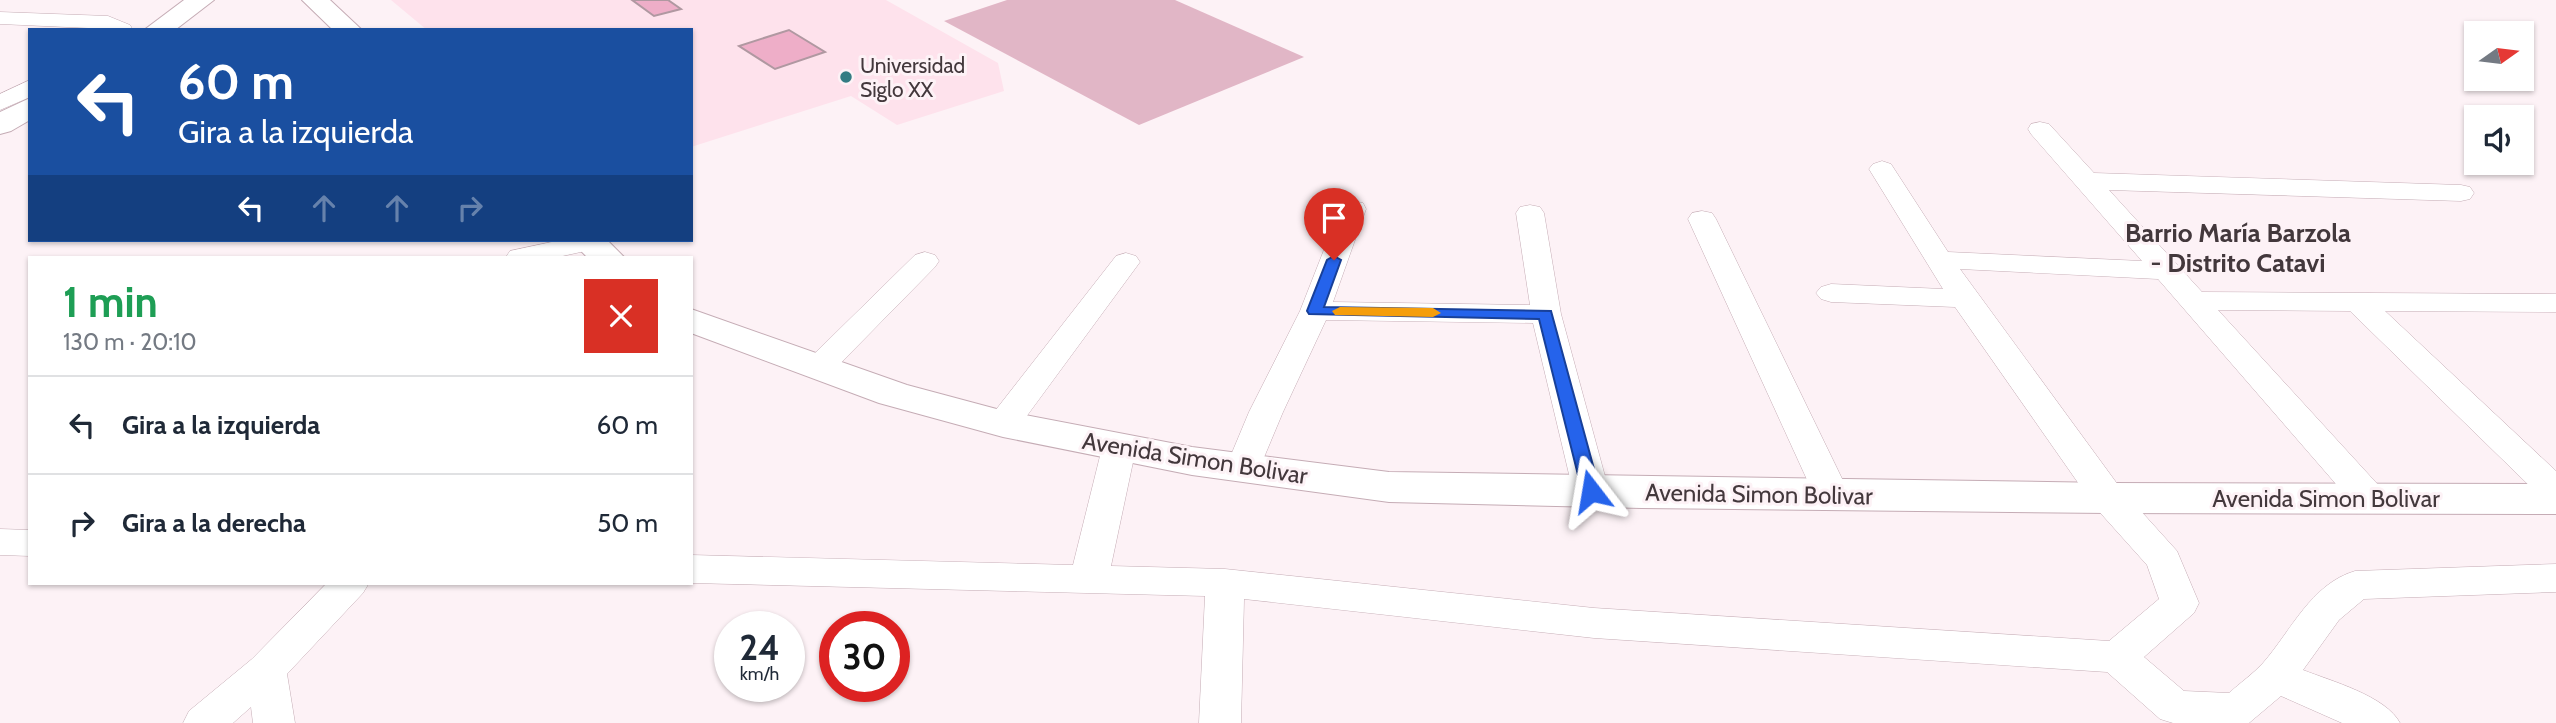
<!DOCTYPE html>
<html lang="es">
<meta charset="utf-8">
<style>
:root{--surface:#fff;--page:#f6f6f7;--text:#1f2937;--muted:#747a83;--line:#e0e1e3}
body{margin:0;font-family:Cabin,sans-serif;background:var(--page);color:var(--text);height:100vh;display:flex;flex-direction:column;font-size:26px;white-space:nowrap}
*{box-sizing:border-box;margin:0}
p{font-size:23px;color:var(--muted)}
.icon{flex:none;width:38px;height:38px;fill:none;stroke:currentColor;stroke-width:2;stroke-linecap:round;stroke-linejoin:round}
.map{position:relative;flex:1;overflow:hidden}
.side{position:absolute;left:28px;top:256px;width:665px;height:329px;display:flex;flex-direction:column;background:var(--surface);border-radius:0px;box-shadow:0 2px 5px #0004}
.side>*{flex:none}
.guide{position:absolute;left:28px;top:28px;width:665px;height:214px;border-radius:0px;box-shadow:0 2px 5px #0004;background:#1a4fa0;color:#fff;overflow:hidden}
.needle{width:46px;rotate:76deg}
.buttons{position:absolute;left:2464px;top:21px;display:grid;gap:14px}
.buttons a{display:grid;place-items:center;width:70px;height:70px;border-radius:0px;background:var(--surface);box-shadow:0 2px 5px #0004;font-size:35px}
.speed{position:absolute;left:714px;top:611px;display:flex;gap:14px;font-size:35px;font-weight:700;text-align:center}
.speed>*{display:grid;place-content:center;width:91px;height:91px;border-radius:50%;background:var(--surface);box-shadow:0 2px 5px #0004;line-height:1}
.speed small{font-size:18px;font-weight:400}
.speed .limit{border:10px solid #d22;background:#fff;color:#111}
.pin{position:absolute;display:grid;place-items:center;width:60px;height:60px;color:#fff;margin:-72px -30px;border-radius:50% 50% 50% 0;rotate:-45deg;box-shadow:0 0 7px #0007}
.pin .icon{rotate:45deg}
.me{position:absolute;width:77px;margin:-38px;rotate:346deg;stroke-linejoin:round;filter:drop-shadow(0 0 5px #0008)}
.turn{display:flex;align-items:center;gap:24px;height:147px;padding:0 35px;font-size:32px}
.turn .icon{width:91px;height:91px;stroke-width:2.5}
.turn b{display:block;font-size:49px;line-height:60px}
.lanes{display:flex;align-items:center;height:66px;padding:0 35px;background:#0003;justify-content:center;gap:35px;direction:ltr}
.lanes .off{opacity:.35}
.round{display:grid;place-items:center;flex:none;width:74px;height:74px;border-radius:0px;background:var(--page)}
.summary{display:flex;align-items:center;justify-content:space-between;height:119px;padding:0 35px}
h1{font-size:42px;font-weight:700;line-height:52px;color:#1e9e55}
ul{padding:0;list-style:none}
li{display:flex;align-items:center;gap:21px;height:98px;padding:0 35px;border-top:2px solid var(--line)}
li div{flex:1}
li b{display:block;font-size:26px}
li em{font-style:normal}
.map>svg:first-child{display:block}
</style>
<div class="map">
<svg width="2556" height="723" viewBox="0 0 2556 723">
<rect width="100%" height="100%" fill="#fdf2f6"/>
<!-- built -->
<path fill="#fee2ec" d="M391 0H886L998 63 1004 91 897 125 851 96 691 147V30H427Z"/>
<!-- green -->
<path fill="#e1b6c6" d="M1007 0H1175L1304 57 1139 125 944 21Z"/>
<!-- building -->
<path fill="#eeaec8" stroke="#b098a1" stroke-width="2" d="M632 0H668L681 9 654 16Z
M789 30 825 52 775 69 739 46Z"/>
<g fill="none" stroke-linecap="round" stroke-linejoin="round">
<defs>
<path id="street" d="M0 12 108 16 130 25 133 30 0 24Z
M30 80V97L0 110V94Z
M2040 122 2049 124 2094 173 2461 185 2470 187 2474 193 2470 199 2461 201 2109 190 2202 292 2556 294V312L2385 311 2556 471V503L2543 499 2350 311 2218 310 2381 488 2386 497 2381 506 2368 509 2355 506 2158 279 1960 269 2121 489 2177 551 2199 603 2194 613 2144 657 2184 691 2229 693C2240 683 2253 674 2263 663 2291 631 2311 584 2355 571L2556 564V592L2364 599 2339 620 2303 670C2331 681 2386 696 2400 723H2342L2281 696 2249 723H2173L2160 719 2107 672 1594 638 1244 599 1241 723H1199L1205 596 691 583V555L1073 565 1102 448 1107 440 1119 437 1131 440 1136 448 1111 566 1225 569 1594 608 2109 641 2159 599 2147 565 2095 507 1955 307 1831 302 1821 299 1816 293 1821 287 1831 284 1943 289 1869 169 1873 164 1882 161 1891 164 1948 252 2142 261 2031 134 2028 129 2031 124Z
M1353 201 1363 203 1366 209 1333 302 1530 305 1516 213 1520 207 1530 205 1540 207 1544 213 1561 314 1609 491 1604 499 1591 503 1578 499 1573 491 1533 323 1326 320 1283 412 1260 467 1255 475 1243 478 1231 475 1226 467 1249 412 1300 311 1340 209 1343 203Z
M1702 211 1712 213 1716 219 1850 495 1845 504 1832 507 1819 504 1814 495 1688 219 1692 213Z
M561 240H601L603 242 599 248 558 257H506L510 251Z
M925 252 935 255 939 261 935 267 829 375 818 378 807 375 802 368 807 361 915 255Z
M1126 253 1136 256 1140 262 1015 432 1003 435 991 432 986 424 991 416 1116 256Z
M0 529 30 530V556L0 555Z
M327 583H369L363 593 287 674 295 723H253L251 707 233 723H183L189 711 252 659Z"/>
<path id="secondary" d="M302 0H330L362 30H333Z
M570 240H607L624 257H587Z
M691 309 907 385 1004 411 1192 447 1389 472 2108 483 2556 484V514L2108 513 1642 508 1389 502 1192 475 1003 437 879 403 691 333Z"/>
<path id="highway" d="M184 0H214L175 30H144Z
M30 98V120L11 131 0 134V112Z"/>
</defs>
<!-- street casing -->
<use href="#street" stroke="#c5acb5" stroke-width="1"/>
<!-- secondary casing -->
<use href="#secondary" stroke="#c5acb5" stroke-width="2"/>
<!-- highway casing -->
<use href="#highway" stroke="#c5acb5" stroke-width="2"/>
<!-- street -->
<use href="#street" fill="#fff" fill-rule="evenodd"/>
<!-- secondary -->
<use href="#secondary" fill="#fff" fill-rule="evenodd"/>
<!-- highway -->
<use href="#highway" fill="#fff" fill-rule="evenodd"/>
</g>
<!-- route -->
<path fill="#2563eb" stroke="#184099" stroke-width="2" d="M1334 256 1341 260 1324 307 1551 311 1600 491 1597 495 1591 497 1582 491 1539 319 1309 314 1307 311 1327 260Z"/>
<!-- slow -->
<path fill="#f59e0b" d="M1340 307 1433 308 1441 313 1433 317 1335 315 1332 311Z"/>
<!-- markers -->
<circle fill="#347c83" stroke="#fdf2f6" stroke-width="2.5" cx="846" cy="77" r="7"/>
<g text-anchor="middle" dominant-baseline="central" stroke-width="6" stroke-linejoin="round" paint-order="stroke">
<!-- far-poi labels -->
<g font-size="21" fill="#43383c" stroke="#fdf2f6" text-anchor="start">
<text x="860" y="65">Universidad<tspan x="860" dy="24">Siglo XX</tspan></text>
</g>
<!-- street labels -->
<g font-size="24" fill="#43383c" stroke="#fdf2f6">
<text transform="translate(1195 458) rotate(9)">Avenida Simon Bolivar</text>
<text transform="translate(1759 494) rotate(1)">Avenida Simon Bolivar</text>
<text x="2326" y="498">Avenida Simon Bolivar</text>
</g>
<!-- neighbourhood labels -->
<g font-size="26" font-weight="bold" fill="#43383c" stroke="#fdf2f6">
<text x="2238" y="233">Barrio María Barzola<tspan x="2238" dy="30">- Distrito Catavi</tspan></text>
</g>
</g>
</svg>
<div class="buttons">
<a><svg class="needle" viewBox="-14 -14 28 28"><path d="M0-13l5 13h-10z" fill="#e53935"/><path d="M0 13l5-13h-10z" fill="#747a83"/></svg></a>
<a><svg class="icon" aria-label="sound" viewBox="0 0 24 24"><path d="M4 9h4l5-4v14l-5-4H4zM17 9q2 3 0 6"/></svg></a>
</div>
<div class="speed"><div>24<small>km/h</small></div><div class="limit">30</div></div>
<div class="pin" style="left:1334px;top:260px;background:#d93025"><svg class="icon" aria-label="arrive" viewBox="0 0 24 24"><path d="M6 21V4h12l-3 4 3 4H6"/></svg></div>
<svg class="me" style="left:1591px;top:491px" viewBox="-20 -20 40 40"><path d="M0-17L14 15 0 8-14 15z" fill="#2563eb" stroke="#fff" stroke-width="4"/></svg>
<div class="guide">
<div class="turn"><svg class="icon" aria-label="left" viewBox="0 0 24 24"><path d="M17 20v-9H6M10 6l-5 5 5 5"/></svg><div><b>60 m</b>Gira a la izquierda</div></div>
<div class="lanes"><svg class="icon" aria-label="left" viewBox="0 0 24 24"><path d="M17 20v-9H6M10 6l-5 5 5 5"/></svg><svg class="icon off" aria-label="ahead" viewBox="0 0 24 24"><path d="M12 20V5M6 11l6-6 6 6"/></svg><svg class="icon off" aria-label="ahead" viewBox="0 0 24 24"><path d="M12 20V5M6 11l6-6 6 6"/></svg><svg class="icon off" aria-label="right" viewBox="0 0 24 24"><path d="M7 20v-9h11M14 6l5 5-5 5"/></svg></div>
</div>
<section class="side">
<div class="summary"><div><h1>1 min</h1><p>130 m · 20:10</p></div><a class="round" style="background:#d93025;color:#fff"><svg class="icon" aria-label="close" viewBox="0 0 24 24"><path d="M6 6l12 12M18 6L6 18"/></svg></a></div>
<ul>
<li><svg class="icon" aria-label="left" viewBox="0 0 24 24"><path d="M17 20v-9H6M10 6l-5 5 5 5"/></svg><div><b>Gira a la izquierda</b></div><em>60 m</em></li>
<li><svg class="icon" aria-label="right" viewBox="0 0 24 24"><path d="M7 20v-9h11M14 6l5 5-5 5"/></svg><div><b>Gira a la derecha</b></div><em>50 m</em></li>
</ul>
</section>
</div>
